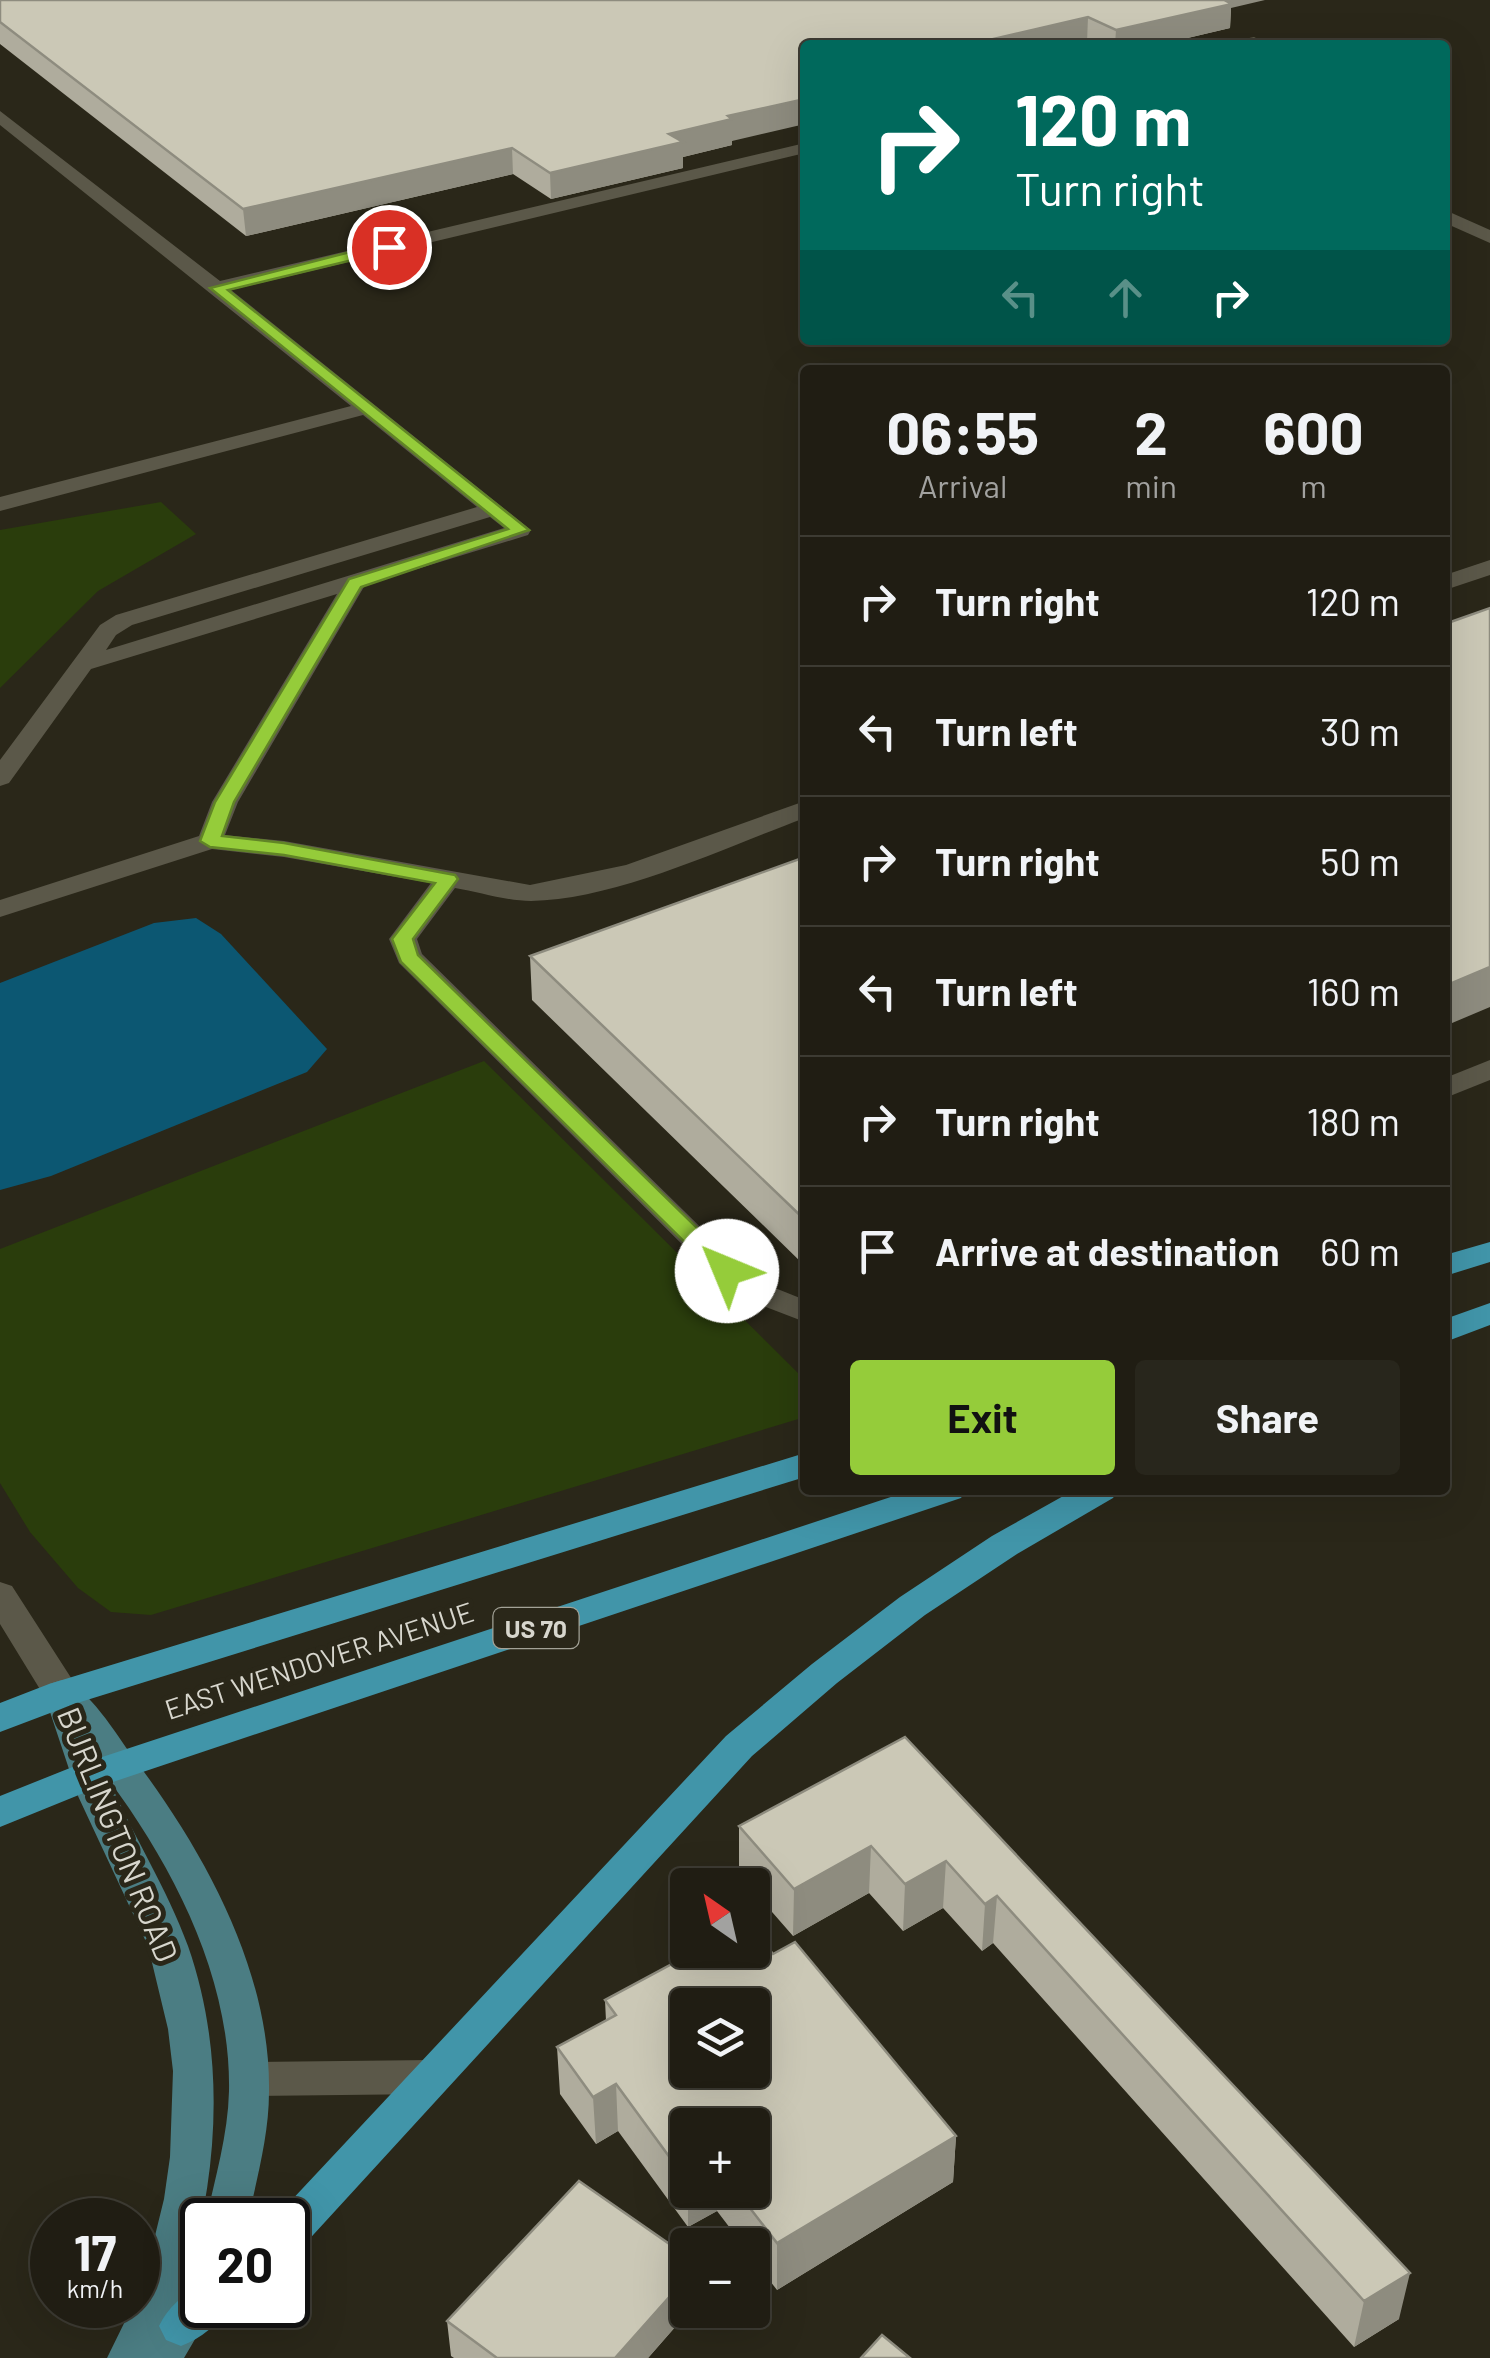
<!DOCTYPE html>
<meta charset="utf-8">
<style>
:root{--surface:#201d13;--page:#28261c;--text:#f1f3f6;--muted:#a2a2a0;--line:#3d3b33;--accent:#95cc3a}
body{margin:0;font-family:Barlow,sans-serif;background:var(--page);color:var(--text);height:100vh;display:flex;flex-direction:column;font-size:38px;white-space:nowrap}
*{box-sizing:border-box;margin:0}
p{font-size:32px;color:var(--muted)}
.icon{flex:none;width:55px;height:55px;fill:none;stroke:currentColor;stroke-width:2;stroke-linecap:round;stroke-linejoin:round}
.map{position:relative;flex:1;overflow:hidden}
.panel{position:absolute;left:800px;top:365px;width:650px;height:1130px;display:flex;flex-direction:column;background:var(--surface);border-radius:10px;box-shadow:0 10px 40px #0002,0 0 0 2px var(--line)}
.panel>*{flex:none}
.banner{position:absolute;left:800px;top:40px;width:650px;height:305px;border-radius:10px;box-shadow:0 10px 40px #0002,0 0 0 2px var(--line);background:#00695c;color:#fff;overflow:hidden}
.needle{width:65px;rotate:326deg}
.controls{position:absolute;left:670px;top:1868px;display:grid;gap:20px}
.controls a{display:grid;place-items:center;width:100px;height:100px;border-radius:10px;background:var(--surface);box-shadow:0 10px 40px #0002,0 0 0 2px var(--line);font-size:50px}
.speed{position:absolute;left:30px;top:2198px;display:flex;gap:20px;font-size:50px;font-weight:700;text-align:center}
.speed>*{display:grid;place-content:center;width:130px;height:130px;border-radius:50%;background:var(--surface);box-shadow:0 10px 40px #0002,0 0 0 2px var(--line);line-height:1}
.speed small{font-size:25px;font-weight:400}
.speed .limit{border:5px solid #111;border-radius:15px;background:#fff;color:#111}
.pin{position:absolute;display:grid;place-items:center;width:85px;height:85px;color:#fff;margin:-42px;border:5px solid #fff;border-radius:50%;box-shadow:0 2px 10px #0007}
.me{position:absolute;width:110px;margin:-55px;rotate:315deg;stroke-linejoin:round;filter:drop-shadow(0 0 8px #0008)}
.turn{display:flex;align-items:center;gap:35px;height:210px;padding:0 50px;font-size:45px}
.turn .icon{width:130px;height:130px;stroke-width:2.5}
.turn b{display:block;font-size:70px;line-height:85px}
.lanes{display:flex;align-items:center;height:95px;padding:0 50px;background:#0003;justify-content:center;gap:50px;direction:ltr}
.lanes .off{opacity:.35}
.eta{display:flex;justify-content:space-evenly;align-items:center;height:170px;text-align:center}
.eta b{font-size:60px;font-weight:700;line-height:70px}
.action{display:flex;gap:20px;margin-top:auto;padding:20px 50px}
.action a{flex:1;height:115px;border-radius:10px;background:var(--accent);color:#111;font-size:40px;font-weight:700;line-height:115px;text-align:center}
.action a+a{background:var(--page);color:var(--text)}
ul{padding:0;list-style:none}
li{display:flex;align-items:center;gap:30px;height:130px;padding:0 50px;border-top:2px solid var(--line)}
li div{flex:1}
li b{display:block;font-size:38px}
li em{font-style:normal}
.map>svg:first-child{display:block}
</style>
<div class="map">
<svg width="1490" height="2358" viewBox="0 0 1490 2358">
<rect width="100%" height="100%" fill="#2a2719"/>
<!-- green -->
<path fill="#2a3d0c" d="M161 502 196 534 98 591 0 688V530Z
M484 1061 805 1380V1417L151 1615 111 1612 78 1588 30 1532 0 1483V1249Z"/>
<!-- water -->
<path fill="#0c5772" d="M196 918 221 934 327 1049 307 1072 51 1176 0 1190V983L154 923Z"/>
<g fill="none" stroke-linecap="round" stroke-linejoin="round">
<!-- minor -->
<path fill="#5b5849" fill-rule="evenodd" d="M1254 37 1269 45H1233L1235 41Z
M0 111 220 281 805 143V153L231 290 531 530 528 535 365 585 238 802 225 835 284 841 530 885 626 865 805 801V818C726 847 616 900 531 901 507 901 479 892 455 888L417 939 422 954 738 1264 770 1286 805 1300V1322L748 1300 716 1278 399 963 389 939 431 883 284 857 212 849 0 917V900L199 836 212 802 337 594 91 669 9 783 0 786V760L100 625 116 615 477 507 363 415 0 511V497L351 406 0 125ZM490 517 504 528 106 650 116 635 132 625Z
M1445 210 1490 230V243L1445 223Z
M1490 560V575L1445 590V575Z
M1490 1060V1080L1445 1098V1078Z
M0 1582 12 1586 75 1684 80 1694 75 1704 62 1708 49 1704 0 1624Z
M431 2060 445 2065 451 2077 445 2089 431 2094 249 2096 235 2091 229 2079 235 2067 249 2062Z"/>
<!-- major -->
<path fill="#4b7d83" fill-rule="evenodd" d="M62 1680C90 1689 115 1733 133 1757 204 1851 271 1971 269 2092 269 2135 257 2178 248 2220H206C215 2178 228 2135 229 2091 231 1978 174 1868 109 1780 133 1836 167 1888 188 1946 225 2052 219 2165 189 2272L202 2267V2305H215L184 2358H107L133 2305H138L164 2199 170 2157 173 2071 168 2029 148 1946 78 1796 44 1694 49 1684Z"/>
<!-- highway -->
<path fill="#4195a9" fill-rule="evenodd" d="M1490 1242V1262L1445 1276V1255Z
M1490 1303V1325L1445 1342V1319Z
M805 1453V1477L74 1704 0 1732V1703L49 1684Z
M912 1490H966L961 1498 101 1786 0 1827V1796L75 1766Z
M1074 1490H1118L1113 1498 1017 1554 925 1615 837 1683 752 1756 303 2246 288 2252V2220H273L726 1736 812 1664 900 1597 992 1536Z
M202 2287V2305H228C218 2325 202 2338 181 2346L166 2340 159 2326C168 2307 183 2294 202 2287Z"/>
</g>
<!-- wall -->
<path fill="#afac9d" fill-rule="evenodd" d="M0 0 1231 8 1230 28 1158 45H1093L1087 42 805 45 732 141V145L683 157V168L551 199 513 174 246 236 0 44Z
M805 857V1266L532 1000 530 956Z
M905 1737 1399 2319 1354 2347 993 1943 982 1951 943 1908 903 1931 869 1893 793 1936 752 1889V1885H750L739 1873V1826Z
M773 1954 956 2136 953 2182 777 2290 752 2258V2245H743L717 2211 688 2227 618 2131 596 2144 560 2094 557 2047 606 2021 605 2000ZM688 2125 752 2190H688Z
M690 2310 648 2358H454L451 2356 447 2321Z"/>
<!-- shaded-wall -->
<path fill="#8e8c7f" d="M1202 0H1265L1231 8 1230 28 1158 45H1115L1116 30Z
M1088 17 1087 42 1072 45H972V44Z
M805 99V124L732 141V145L683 157V168L551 199 550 173 728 116Z
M512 148 513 174 246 236 243 209Z
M1490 967V1007L1445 1026V986Z
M871 1846 869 1893 793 1936 794 1889Z
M946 1861 943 1908 903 1931 905 1884Z
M997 1896 993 1943 982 1951 985 1904Z
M616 2084 618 2131 596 2144 593 2097Z
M956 2136 953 2182 777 2290V2243Z
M688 2190H717V2211L688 2227Z
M1410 2273 1399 2319 1354 2347 1364 2301Z
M688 2276V2310H690L648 2358H615Z"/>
<!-- building -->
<path fill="#cbc8b6" stroke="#8e8c7f" stroke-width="2.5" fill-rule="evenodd" d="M0 0H1224L1232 4 1116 30 1088 17 972 44 974 45H805V99L728 116 732 119 669 134 683 142 550 173 512 148 243 209 0 22Z
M1490 608V967L1445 986V624Z
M805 857V1220L530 956Z
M905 1737 1410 2273 1364 2301 997 1896 985 1904 946 1861 905 1884 871 1846 794 1889 739 1826Z
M752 1928 773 1954 795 1942 956 2136 777 2243 736 2190H752V2125H688L687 2181 616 2084 593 2097 557 2047 616 2015 605 2000 698 1950H752ZM688 2005H752V2070H688Z
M579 2181 688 2257V2276L615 2358H497L447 2321Z
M882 2335 910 2358H861Z"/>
<!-- route -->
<path fill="#95cc3a" stroke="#618526" stroke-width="2.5" d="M389 242 394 244V250L228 290 529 530 361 587 234 802 222 836 284 843 455 875 458 879 413 939 418 955 735 1265 739 1271 735 1276H719L401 962 392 939 435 883 284 855 210 847 200 841 215 802 349 579 508 529 210 288Z"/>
<g text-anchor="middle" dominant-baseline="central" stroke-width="10" stroke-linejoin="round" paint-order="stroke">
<!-- shield labels -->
<rect fill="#2a2719" stroke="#a3a297" stroke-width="2.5" x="493.5" y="1608" width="85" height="40" rx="8"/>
<g font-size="25" font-weight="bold" fill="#d7d6cd">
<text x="536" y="1628">US 70</text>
</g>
<!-- street labels -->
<g font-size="28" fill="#d7d6cd" stroke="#2a2719">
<text transform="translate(319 1660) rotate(-18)">EAST WENDOVER AVENUE</text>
</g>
<!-- near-street labels -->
<g font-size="32" fill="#d7d6cd" stroke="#2a2719">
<text transform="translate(119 1834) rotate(68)">BURLINGTON ROAD</text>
</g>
</g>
</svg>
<div class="controls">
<a><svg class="needle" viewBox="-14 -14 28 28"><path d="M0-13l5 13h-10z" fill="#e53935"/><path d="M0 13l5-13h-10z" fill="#a2a2a0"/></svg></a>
<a><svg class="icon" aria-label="layers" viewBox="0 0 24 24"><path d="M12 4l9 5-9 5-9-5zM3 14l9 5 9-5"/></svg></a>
<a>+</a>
<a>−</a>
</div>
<div class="speed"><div>17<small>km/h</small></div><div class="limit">20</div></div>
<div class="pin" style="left:389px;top:247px;background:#d93025"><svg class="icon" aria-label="arrive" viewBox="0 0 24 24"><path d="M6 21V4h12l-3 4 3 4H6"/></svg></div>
<svg class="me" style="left:727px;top:1271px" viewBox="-20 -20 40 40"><circle r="19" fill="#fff"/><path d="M0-13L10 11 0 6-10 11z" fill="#95cc3a"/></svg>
<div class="banner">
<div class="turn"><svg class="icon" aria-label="right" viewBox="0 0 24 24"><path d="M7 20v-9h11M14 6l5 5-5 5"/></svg><div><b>120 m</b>Turn right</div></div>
<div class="lanes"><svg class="icon off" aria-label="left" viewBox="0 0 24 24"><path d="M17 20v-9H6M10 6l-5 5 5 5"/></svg><svg class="icon off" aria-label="ahead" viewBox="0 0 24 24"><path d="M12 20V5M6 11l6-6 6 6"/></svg><svg class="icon" aria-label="right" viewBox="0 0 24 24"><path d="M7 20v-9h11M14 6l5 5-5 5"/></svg></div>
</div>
<section class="panel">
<div class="eta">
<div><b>06:55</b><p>Arrival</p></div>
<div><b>2</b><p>min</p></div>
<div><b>600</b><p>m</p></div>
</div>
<ul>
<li><svg class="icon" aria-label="right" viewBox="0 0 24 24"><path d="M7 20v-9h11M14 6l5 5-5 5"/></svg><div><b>Turn right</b></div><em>120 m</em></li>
<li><svg class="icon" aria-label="left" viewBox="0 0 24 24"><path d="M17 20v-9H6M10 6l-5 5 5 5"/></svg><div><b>Turn left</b></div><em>30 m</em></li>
<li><svg class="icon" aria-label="right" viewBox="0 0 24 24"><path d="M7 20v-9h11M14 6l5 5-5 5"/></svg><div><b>Turn right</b></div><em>50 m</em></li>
<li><svg class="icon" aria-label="left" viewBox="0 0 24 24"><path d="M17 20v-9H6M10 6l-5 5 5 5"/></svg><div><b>Turn left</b></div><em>160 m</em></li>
<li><svg class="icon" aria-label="right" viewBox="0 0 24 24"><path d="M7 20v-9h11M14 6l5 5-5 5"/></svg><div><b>Turn right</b></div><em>180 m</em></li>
<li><svg class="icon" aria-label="arrive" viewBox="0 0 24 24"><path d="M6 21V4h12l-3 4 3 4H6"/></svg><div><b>Arrive at destination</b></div><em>60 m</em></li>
</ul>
<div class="action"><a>Exit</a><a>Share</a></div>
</section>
</div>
